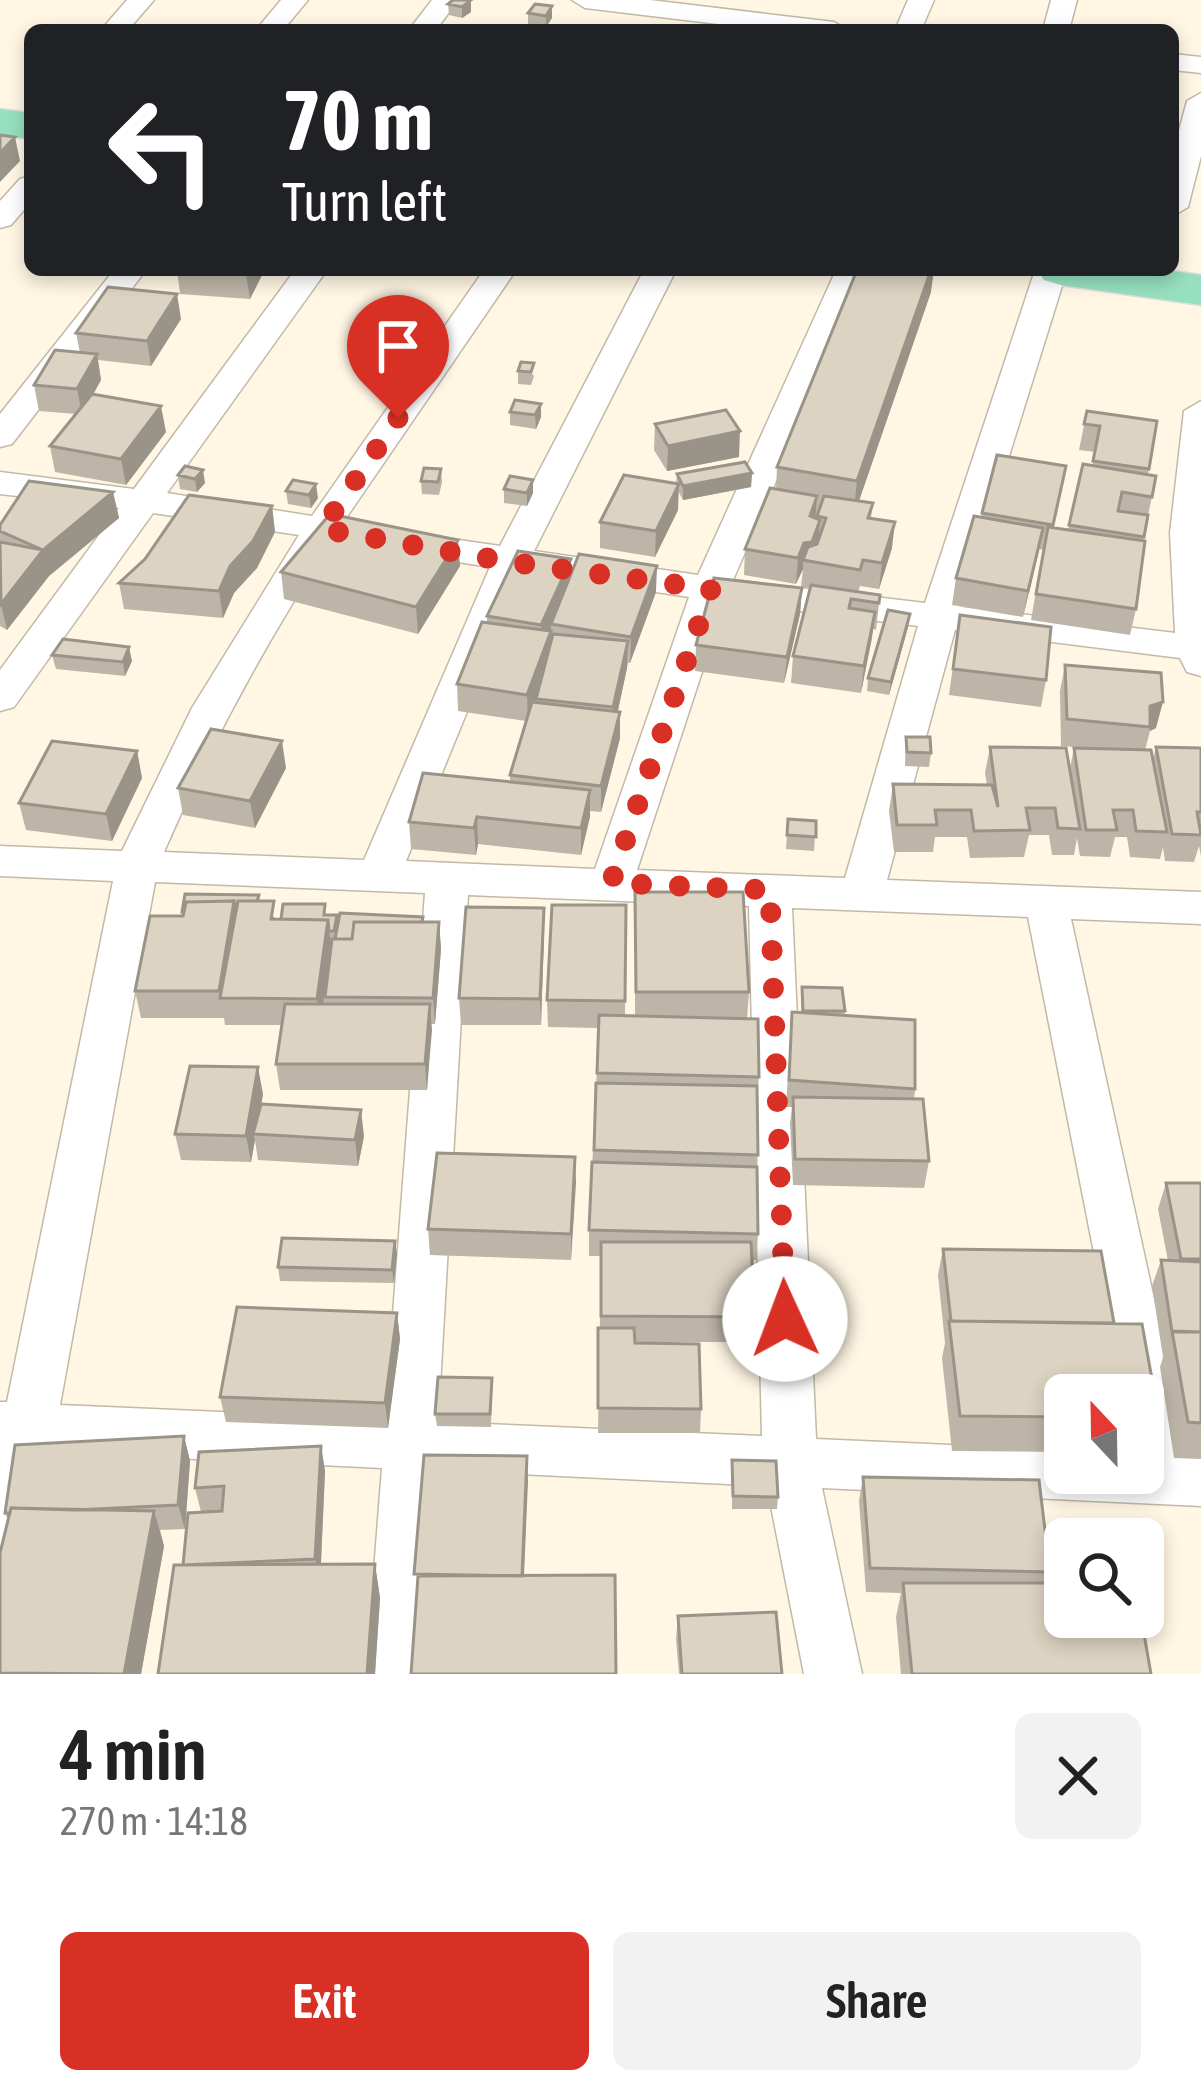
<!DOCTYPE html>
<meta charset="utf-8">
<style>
:root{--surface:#fff;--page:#f2f2f2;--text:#222;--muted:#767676;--accent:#d93025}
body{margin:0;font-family:"Asap Condensed",sans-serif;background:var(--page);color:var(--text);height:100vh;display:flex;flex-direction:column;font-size:45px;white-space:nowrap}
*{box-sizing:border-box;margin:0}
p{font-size:39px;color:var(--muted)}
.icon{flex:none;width:66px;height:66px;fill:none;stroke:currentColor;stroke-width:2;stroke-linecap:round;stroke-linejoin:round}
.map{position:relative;height:1674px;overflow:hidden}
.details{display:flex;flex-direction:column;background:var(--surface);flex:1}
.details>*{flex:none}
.hud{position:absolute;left:24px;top:24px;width:1155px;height:252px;border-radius:18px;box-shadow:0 6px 18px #0003;background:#202124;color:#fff;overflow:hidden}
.needle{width:78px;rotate:338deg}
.fabs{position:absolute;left:1044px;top:1374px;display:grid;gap:24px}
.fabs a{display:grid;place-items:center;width:120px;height:120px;border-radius:18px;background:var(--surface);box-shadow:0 6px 18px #0003;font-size:60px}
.pin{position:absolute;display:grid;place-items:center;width:102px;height:102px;color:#fff;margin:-123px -51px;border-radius:50% 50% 50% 0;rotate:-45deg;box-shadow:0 0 12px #0007}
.pin .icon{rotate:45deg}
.me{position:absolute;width:132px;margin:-66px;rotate:358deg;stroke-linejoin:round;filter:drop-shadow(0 0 9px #0008)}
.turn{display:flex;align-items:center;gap:42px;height:252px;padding:0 60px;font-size:54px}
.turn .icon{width:156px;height:156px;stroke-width:2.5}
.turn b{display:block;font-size:84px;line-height:102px}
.round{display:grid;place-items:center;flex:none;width:126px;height:126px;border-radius:18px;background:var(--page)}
.summary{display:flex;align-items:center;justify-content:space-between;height:204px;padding:0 60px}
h1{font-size:72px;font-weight:600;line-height:90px}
.cta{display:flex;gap:24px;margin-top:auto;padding:24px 60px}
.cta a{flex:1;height:138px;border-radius:18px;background:var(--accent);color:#fff;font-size:48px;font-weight:600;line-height:138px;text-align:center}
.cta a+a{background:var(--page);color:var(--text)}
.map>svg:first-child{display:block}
</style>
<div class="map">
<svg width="1201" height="1674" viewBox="0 0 1201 1674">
<rect width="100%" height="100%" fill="#fff6e4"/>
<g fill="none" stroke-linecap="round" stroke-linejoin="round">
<defs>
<path id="minor" d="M127 0H154L128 30H101Z
M281 0H308L283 30H256Z
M432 0H458L436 30H409Z
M572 0H650L834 22 847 30H769L585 8Z
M908 0H934L921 30H895Z
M1051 0H1077L1069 30H1043Z
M1173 54 1201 57V73L1173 70Z
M1201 93V156L1188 207 1173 216V153L1187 101Z
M30 176V203L11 225 0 228V201L20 179Z
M114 270H146L12 444 0 447V414Z
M295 270H327L167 493 312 516 484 270H516L344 521 356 524 361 532 356 540 332 541C267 640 211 743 164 852L364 860 490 567 405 554 392 551 387 543 392 535 405 532 500 546 644 270H676L534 551 698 575 836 270H868L733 580 925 603 1035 270H1067L962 607 1175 633 1170 533 1184 411 1201 401V676L1187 672 1180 658 955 630 887 880 1201 892V924L1071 919 1188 1455 1201 1456V1506L822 1488 862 1674H804L767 1486 436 1470 424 1674H366L382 1468 51 1452 28 1579 20 1598 0 1606V1402H7L113 881 0 876V846L122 851 192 708 299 535 153 513 14 707 0 711V670L119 508 0 494V472L134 489ZM524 572 689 597 595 869 406 861ZM725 602 918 626 845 878 637 870ZM155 882 425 893 385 1419 60 1405ZM468 895 749 906 762 1436 438 1422ZM792 908 1028 917 1122 1395H1143V1473H1065V1450L816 1439Z"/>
<path id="primary" d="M0 109 30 113V139L0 135Z
M1037 270H1164L1201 275V305L1061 285 1044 280Z"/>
</defs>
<!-- minor casing -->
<use href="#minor" stroke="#c2b9a8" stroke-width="3"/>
<!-- primary casing -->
<use href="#primary" stroke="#dfdedd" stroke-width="3"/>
<!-- minor -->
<use href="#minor" fill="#fff" fill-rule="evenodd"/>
<!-- primary -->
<use href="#primary" fill="#96e0bf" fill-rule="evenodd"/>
</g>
<!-- wall -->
<path fill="#bdb5a7" d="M453 0 471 12 462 18 449 15 448 4Z
M535 4 552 18 546 27 528 25V13Z
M177 270H263V273L250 299 180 294Z
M931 292 859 501 873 503 871 518 892 548 879 589 860 586 858 592 880 595 876 630 873 629 861 693 791 683 793 656 810 588 801 587 803 569 796 584 744 575 745 549 776 489 777 467Z
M181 319 151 366 98 360 101 380 93 395 166 432 126 485 55 472 50 446 76 414 39 411 34 385 80 353 76 333Z
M521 362 534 376 531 385 518 384V371Z
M541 404V417L536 429 510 425V412Z
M1087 411 1157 421 1148 475 1156 476 1143 541 1136 609 1130 635 1031 620 1043 550 1039 549 1023 617 952 605 956 578 981 517 997 455 1066 466 1053 528 1068 530 1083 464 1092 466 1095 452 1079 450Z
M655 424 739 457 667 471 654 450Z
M185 466 205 483 197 492 180 489 178 475Z
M441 469 442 482 439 495 422 494 421 481Z
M752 473 751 487 683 500 678 491V510L655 557 600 548V522L676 484 677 474Z
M293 480 318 498 311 508 288 504 286 491Z
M533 480V493L527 506 504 503V489Z
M113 492 119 518 49 576 7 630 0 626V525Z
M272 506 275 532 257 568 234 593 223 618 124 609 119 583Z
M571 559V575L656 592 630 663H628L618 711 620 738 601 812 590 811 581 855 478 844 476 855 411 849 409 822 510 782V775L526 721 458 711 457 684 487 622V616Z
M460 566 418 634 284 599 281 572Z
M802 588 800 614 784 683 695 671 696 645Z
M910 614 908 627 889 695 867 691 868 678Z
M960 615 1046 680 1041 707 949 695Z
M52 655 132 661 125 676 56 669Z
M1065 665 1156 728 1150 731 1145 750 1153 759 1156 747 1201 748V856L1199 846 1194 862 1165 861 1163 847 1160 859 1130 857 1127 837H1115L1110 857 1080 856 1077 838 1074 855H1052L1049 835H1029L1024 857 970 858 967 837H935L933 852H894L889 811 893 784 987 785 985 773 990 747 1070 768 1074 748H1091L1061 746 1060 691Z
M906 737 931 753 929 767 905 766Z
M137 751 142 778 112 841 26 830 19 803Z
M286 768 255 828 183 815 178 788Z
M788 819 816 821 814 851 786 849Z
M635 892 749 992 747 1019 759 1077 757 1098 758 1234 756 1260H752L755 1317 752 1342H635L701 1409 700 1433H598L601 1256H589V1230L599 1028 548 1027 547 1000 626 905 625 1016H635Z
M259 895 260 901 276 919 326 915H337L338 924 423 917V922H439L441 949 435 1024H431L427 1090H280L276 1064 282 1025H225L224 1018H141L135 991 182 916V912Z
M544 934 541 1025H461L459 998Z
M802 987 845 1011 844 1016 915 1089 914 1099 929 1161 924 1188 793 1185 790 1123 792 1107H786L792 1012 801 1013Z
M263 1094 261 1106 364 1136 358 1166 258 1160 255 1140 251 1162 181 1160 175 1134Z
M575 1157 571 1260 430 1255 428 1229Z
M1166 1183H1201V1459L1174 1458 1160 1367 1163 1357 1152 1286 1161 1260 1168 1261 1158 1209Z
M943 1249 1114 1323 1159 1418 1147 1453H1143V1395H1065V1452L952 1451 942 1358 945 1343 938 1275Z
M397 1254 394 1283 280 1281 278 1267Z
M397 1313 400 1339 388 1428 226 1422 220 1397Z
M492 1378 491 1427 437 1426 435 1414Z
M184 1436 190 1461 185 1529 160 1530 164 1546 141 1674H0V1553L8 1520 5 1513Z
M321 1446 325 1471 321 1564H375L380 1598 375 1674H158L183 1565 201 1512 195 1488Z
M732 1460 778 1497 777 1509H732Z
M863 1477 1050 1572 1047 1583 1151 1674H901L896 1617 901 1593 866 1592 859 1501Z
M678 1616 782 1674H679L676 1639Z"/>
<!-- shaded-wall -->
<path fill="#9a9488" d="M471 0V12L462 18V7Z
M552 6V18L546 27V16Z
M15 137 20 161 0 182V153Z
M249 270H263V273L250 299 246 274Z
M931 270H934L931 292 853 518 857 481Z
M177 294 181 319 151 366 147 341Z
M97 354 101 380 82 414 77 389Z
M541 404V417L536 429 535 415Z
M161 406 166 432 126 485 121 459Z
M740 431 739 457 667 471 668 446Z
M203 470 205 483 197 492 195 479Z
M752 473 751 487 683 500V486Z
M533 480V493L527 506V493Z
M316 484 318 498 311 508 309 495Z
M679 484 678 510 655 557 656 531Z
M113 492 119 518 49 576 7 630 1 604 43 550Z
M817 496 815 523 820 520 818 546 803 560V569L796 584 798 558Z
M272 506 275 532 257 568 234 593 223 618 219 591 230 566Z
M895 522 892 548 879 589 882 563Z
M1043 528 1038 554 1023 617 1028 591Z
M458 540 460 566 418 634 416 607Z
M571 559V586L551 624V632L542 652 541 625Z
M657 566 656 592 630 663 631 637Z
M802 588 800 614 784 683 787 657Z
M875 612 872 638 861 693 864 666Z
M910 614 908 627 889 695 891 682Z
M551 631 552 658 528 721 527 695Z
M628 641 627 668 613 733V707Z
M129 647 132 661 125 676 123 662Z
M1163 702 1156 728 1150 731V706Z
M620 712V738L601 812V786Z
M282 741 286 768 255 828 250 801Z
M137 751 142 778 112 841 106 814Z
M590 790V817L581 855V828Z
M477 817 478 844 476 855 474 828Z
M234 901 238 928 221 998 219 991Z
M544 908V934L541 1025 540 999Z
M328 920 331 946 320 1025 317 999Z
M439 922 441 949 435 1024 433 998Z
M430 1004 432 1030 427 1090 425 1064Z
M258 1067 263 1094 256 1134H253L255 1140 251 1162 246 1136Z
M361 1110 364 1136 358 1166 355 1140Z
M575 1157 576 1183 571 1260V1234Z
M395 1241 397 1254 394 1283 392 1270Z
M397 1313 400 1339 388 1428 385 1403Z
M184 1436 190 1461 185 1529 178 1505Z
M321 1446 325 1471 320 1582 315 1559Z
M527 1456 528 1481 523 1599 522 1576Z
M154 1511 164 1546 141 1674H124Z
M375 1564 380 1598 375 1674H367Z"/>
<!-- building -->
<path fill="#dcd3c2" stroke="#9a9488" stroke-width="3" d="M453 0H471L462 7 448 4Z
M535 4 552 6 546 16 528 13Z
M0 135 15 137 0 153Z
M193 270H249L246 274Z
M857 270H931L857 481 777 467Z
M108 287 177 294 147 341 76 333Z
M55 350 97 354 77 389 34 385Z
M521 362 534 363 531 372 518 371Z
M92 394 161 406 121 459 50 446Z
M515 400 541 404 535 415 510 412Z
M726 410 740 431 668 446 655 424Z
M1087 411 1157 421 1149 469 1093 461 1100 426 1084 424Z
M997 455 1066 466 1053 525 982 513Z
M745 462 752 473 683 486 677 474Z
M1083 464 1156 476 1152 497 1122 492 1118 511 1148 515 1144 537 1069 525Z
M185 466 203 470 195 479 178 475Z
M424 468 441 469 438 482 421 481Z
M624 475 679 484 656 531 600 522Z
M510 476 533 480 527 493 504 489Z
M293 480 316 484 309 495 286 491Z
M29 481 113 492 43 550 1 604 0 542 43 550 0 531V525Z
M770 488 817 496 810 516 820 520 812 542 804 543 798 558 745 549Z
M189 495 272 506 253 541 230 566 219 591 119 583 145 559Z
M824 496 873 503 868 518 895 522 882 563 863 560 860 570 803 560 808 547 817 544 826 518 817 516Z
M330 514 458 540 416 607 281 572Z
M974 516 1043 528 1028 591 956 578Z
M1048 527 1145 541 1136 609 1036 594Z
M518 551 571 559 541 625 487 616Z
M579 554 657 566 631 637 551 624Z
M714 578 802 588 787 657 696 645Z
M811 585 880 595 879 603 851 599 849 608 875 612 864 666 793 656Z
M888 610 910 614 891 682 868 678Z
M960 615 1051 627 1046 680 953 669Z
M482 622 551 631 527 695 457 684Z
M553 634 628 641 613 707 536 699Z
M63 639 129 647 123 662 52 655Z
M1065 665 1161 673 1163 702 1150 706V727L1067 719Z
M532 702 620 712 601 786 510 775Z
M211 729 282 741 250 801 178 788Z
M906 737H930L931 753 907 752Z
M52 741 137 751 106 814 19 803Z
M990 747 1066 748 1080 829 1058 828 1055 808H1026L1030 830 974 831 971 810H935L937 825H897L893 784 992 785 998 807Z
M1156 747 1201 748V812H1197L1201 835 1172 834Z
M1074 748 1151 750 1167 832 1136 831 1133 810H1113L1117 830H1086Z
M423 773 590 790 581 828 477 817 474 828 409 822Z
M788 819 816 821V837L787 835Z
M635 892H743L749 992H636Z
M185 894 259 895 257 901H238L236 912 234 901 186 902 184 912H182Z
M234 901 219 991H135L150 916H183L186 902Z
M238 901H274L271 919 328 920 317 999 220 998Z
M283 904H325L324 915H337L334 931H329L328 920 281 919Z
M552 905H626L625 1001 547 1000Z
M466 907 544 908 540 999 459 998Z
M340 913 423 917 422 922H354L352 939H335Z
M354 922H439L433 998 325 997 332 939H352Z
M802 987 842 988 845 1011H803Z
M285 1004H430L425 1064H276Z
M792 1012 915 1020V1089L789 1080Z
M599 1015 758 1019 759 1077 597 1073Z
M190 1066 258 1067 246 1136 175 1134Z
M596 1083 757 1086 758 1155 594 1150Z
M793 1097 923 1099 929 1161 795 1159Z
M261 1104 361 1110 355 1140 253 1134Z
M437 1153 575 1157 571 1234 428 1229Z
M592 1162 757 1167 758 1234 589 1230Z
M1166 1183H1201V1259H1181Z
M282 1238 395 1241 392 1270 278 1267Z
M601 1242H751L755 1317 601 1316Z
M943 1249 1101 1251 1114 1323 951 1321Z
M1161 1260 1201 1262V1332H1172Z
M237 1307 397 1313 385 1403 220 1397Z
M949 1321 1142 1324 1159 1418H1143V1395H1065V1417L960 1416Z
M598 1328H634L635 1343 699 1344 701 1409 598 1408Z
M1172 1331 1201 1332V1423L1188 1422Z
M438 1377 492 1378 490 1414H435Z
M184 1436 178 1505 74 1510 11 1508 10 1513H5L15 1445Z
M321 1446 315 1559 183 1565 188 1513 222 1511 224 1486 195 1488 199 1452Z
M424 1455 527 1456 522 1576 414 1574Z
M732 1460 776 1461 778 1497 733 1496Z
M863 1477 1039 1480 1050 1572 870 1568Z
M11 1508 154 1511 124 1674 0 1673V1553Z
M375 1564 367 1674H158L174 1565Z
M615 1575 616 1674H411L418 1576Z
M903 1583H1065V1617H1141L1151 1674H912Z
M776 1612 782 1674H682L678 1616Z"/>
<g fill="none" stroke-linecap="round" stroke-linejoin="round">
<!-- route -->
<path stroke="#d93025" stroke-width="21" stroke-dasharray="0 37.8" d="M398 418 322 529 510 562 711 589 611 883 770 890 785 1319"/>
</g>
</svg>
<div class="fabs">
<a><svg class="needle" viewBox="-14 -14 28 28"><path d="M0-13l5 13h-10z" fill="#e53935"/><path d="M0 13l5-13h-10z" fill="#767676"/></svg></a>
<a><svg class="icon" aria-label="search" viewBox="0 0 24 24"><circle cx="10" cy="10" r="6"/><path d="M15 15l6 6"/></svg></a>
</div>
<div class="pin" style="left:398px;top:418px;background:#d93025"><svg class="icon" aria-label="arrive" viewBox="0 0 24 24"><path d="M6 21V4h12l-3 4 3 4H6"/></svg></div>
<svg class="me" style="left:785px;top:1319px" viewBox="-20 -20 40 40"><circle r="19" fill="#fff"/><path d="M0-13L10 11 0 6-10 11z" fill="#d93025"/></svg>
<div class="hud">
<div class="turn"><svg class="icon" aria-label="left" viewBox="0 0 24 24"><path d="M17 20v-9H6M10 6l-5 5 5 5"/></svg><div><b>70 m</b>Turn left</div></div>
</div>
</div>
<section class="details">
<div class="summary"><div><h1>4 min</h1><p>270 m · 14:18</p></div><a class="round"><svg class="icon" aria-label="close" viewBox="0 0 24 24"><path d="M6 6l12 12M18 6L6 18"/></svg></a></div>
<div class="cta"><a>Exit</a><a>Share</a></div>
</section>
